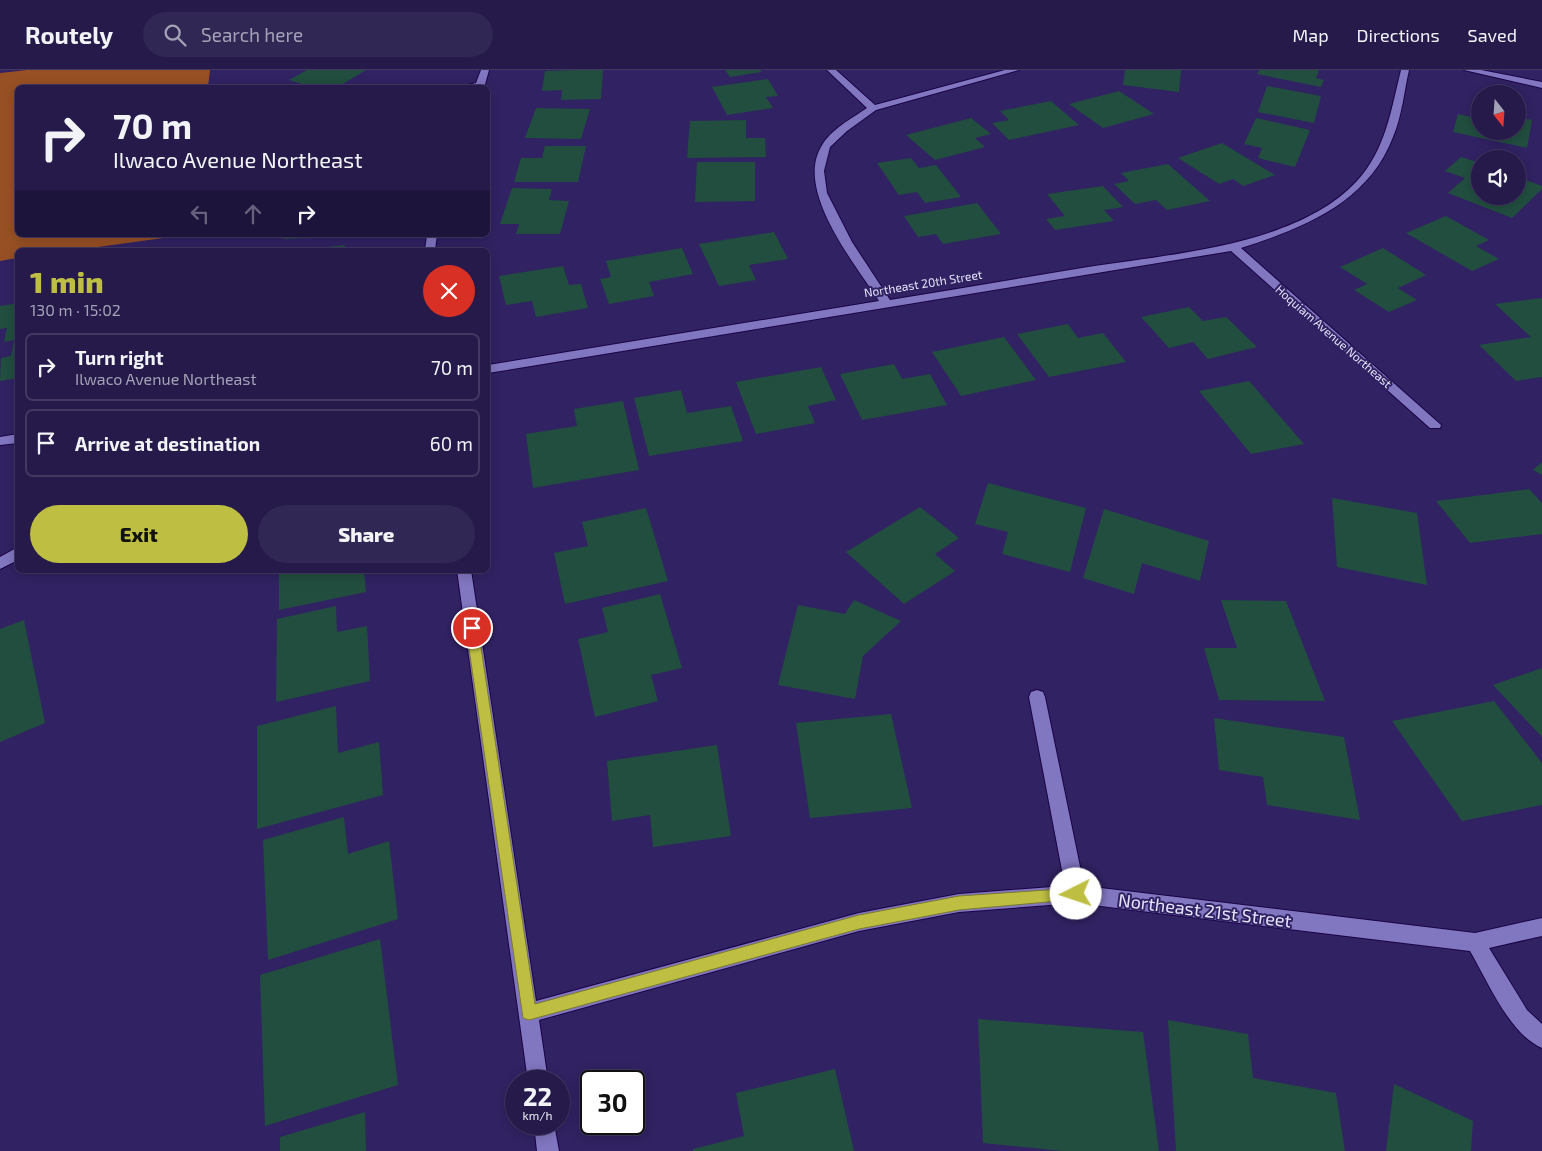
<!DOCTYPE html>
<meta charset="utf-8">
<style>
:root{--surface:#251a4a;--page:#312754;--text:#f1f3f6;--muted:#a3a1b5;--line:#423862;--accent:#bebf42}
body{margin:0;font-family:"Exo 2",sans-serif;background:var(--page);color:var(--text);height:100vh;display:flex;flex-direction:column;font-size:19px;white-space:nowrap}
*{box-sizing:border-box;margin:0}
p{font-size:16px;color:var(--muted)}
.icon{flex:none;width:28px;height:28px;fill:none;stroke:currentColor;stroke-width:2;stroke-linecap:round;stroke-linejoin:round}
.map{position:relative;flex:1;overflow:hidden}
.sheet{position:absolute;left:15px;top:178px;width:475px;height:325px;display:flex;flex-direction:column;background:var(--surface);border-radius:8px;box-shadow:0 2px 12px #0003,0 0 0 1px var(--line)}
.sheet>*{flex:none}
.top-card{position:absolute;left:15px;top:15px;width:475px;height:152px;border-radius:8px;box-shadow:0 2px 12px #0003,0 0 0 1px var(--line);background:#251a4a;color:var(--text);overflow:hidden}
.needle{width:32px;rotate:163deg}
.fabs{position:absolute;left:1471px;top:15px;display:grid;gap:10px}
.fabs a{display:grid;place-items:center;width:55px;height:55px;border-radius:50%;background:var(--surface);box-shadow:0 2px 12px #0003,0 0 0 1px var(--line);font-size:25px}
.speed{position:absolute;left:505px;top:1000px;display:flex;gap:10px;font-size:25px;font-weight:700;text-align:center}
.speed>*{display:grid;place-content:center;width:65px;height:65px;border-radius:50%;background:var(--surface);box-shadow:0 2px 12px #0003,0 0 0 1px var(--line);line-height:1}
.speed small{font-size:12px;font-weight:400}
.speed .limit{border:2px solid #111;border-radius:8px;background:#fff;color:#111}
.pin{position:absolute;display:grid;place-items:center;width:42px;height:42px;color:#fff;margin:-21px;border:2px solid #fff;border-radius:50%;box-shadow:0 1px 5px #0007}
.me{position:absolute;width:55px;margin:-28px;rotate:266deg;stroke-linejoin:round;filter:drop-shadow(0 0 4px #0008)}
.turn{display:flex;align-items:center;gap:18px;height:105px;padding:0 15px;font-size:22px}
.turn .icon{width:65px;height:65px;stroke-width:2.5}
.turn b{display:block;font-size:35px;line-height:42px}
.lanes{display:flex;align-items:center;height:48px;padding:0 15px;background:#0003;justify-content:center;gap:25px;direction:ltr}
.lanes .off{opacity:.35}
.round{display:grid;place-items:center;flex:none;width:52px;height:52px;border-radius:26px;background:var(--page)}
.headline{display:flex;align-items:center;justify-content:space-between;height:85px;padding:0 15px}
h1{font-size:30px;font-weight:800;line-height:38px;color:var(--accent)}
.primary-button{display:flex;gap:10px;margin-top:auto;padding:10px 15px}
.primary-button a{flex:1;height:58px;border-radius:30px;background:var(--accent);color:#111;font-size:20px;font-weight:800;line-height:58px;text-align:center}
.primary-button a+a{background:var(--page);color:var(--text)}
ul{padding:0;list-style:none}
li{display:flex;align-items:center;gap:15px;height:68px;margin:0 10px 8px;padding:0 5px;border:2px solid var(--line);border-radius:8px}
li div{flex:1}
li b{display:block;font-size:19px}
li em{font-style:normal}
header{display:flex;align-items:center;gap:30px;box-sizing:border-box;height:70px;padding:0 25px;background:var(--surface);border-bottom:1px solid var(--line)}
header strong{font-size:24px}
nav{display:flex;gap:28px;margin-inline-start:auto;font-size:18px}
.search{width:350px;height:45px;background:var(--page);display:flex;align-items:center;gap:12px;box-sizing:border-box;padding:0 18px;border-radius:28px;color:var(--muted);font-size:19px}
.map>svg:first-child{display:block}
</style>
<header>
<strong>Routely</strong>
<div class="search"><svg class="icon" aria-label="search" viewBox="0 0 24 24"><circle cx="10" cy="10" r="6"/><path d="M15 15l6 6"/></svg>Search here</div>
<nav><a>Map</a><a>Directions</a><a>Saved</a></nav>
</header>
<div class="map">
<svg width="1542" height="1081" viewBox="0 0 1542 1081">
<rect width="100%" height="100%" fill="#312263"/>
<!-- forest -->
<path fill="#975024" d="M27 0H210L208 17 18 18V165H185L76 180H18L17 188 0 191V3Z"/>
<!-- building -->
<path fill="#214e3f" d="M307 0H366L336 18H296L302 14 289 10Z
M577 0H603L601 29 561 30 562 20 542 21 545 1Z
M725 0H760L762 2 730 7Z
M1125 0H1181L1179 22 1123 15Z
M1259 0H1319L1316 8 1324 10 1321 17 1257 4Z
M768 9 778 26 766 27 773 38 727 45 712 17Z
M1267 16 1321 26 1314 53 1258 42Z
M1119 21 1154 44 1103 58 1069 34Z
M1051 31 1079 55 1009 70 992 53 1009 50 1000 41Z
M536 38 590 39 581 69 525 68Z
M1458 44 1480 49V61H1518V47L1532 50 1527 78 1453 62Z
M971 48 991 64 975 68 985 77 935 90 906 65Z
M1256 48 1310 60 1295 97 1258 88 1262 78 1244 74Z
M746 50V68H765L766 87 687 88 690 51Z
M1222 73 1275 105 1243 116 1233 109 1219 114 1178 88Z
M545 76H586L578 112H514L521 88H542Z
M1461 87 1480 93V126H1518V107L1542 116V119L1512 148 1448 123 1465 108 1445 101Z
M911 88 919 98 936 95 961 127 925 133 917 122 899 125 877 93Z
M697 92H755V131L695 132Z
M1168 94 1210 131 1167 140 1156 130 1135 134 1114 114 1129 111 1121 103Z
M1103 116 1123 137 1104 140 1114 151 1055 160 1046 149 1065 146 1047 124Z
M512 118 552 119 549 130 569 131 560 164H516L519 154H500Z
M977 133 1001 164 943 174 936 164 918 167 904 146Z
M1446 146 1489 170 1476 176 1499 189 1472 201 1406 163Z
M774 162 788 189 749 195 756 210 719 216 699 174Z
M284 165H337V167L283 169Z
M345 175 344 180H308V179Z
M682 178 693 204 649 212 654 226 609 234 600 209 611 207 606 191Z
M1383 178 1426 205 1398 218 1417 230 1389 242 1354 220 1367 214 1340 197Z
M563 196 569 215 581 214 588 238 536 247 532 231 506 235 499 206Z
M1542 228V307L1516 311 1479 275 1531 267 1495 234Z
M18 233V308L0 311 1 288 11 286 14 270 4 272 7 258 0 259V236Z
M1189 237 1203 251 1226 247 1257 277 1208 289 1193 272 1169 278 1141 247Z
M1068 254 1078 268 1103 263 1126 292 1049 307 1017 264Z
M1004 267 1036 310 961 326 932 282Z
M894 294 902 309 930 304 947 335 862 350 840 304Z
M821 297 836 330 808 336 815 353 756 364 736 312Z
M1249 311 1304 374 1251 384 1199 321Z
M681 320 687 343 731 336 743 371 649 386 634 328Z
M623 331 639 400 533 418 526 364 577 356 574 339Z
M1542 392V405L1533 400Z
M988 413 1086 438 1070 502 1002 484 1008 462 975 454Z
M1529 419 1542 433V464L1470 473 1436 431Z
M1332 428 1417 443 1427 515 1337 497Z
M920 437 959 468 935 484 955 501 904 534 846 482Z
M646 438 668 511 565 534 554 483 588 476 582 452Z
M1104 439 1209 471 1200 511 1142 493 1134 524 1083 508Z
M279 500H364L366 522 279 540Z
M660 524 682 598 651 605 658 631 595 647 578 569 608 562 602 538Z
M854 530 901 551 863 586 855 629 778 615 798 535 845 544Z
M1221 530 1286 531 1325 631 1219 630 1204 578H1237Z
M336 536 337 562 367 556 370 611 276 632 277 549Z
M24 550 45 653 0 672V559Z
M1542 598V667L1493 615Z
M1494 631 1542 693V735L1462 751 1392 651Z
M336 636 338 683 379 672 383 725 257 759V656Z
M891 644 912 738 810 748 796 653Z
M1214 648 1344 667 1360 750 1267 735 1263 707 1219 700Z
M717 675 731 766 653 777 650 745 612 751 607 691Z
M344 747 348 784 389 771 398 849 268 890 263 770Z
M380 869 398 1015 265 1056 260 905Z
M978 949 1143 962 1159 1081H1063L983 1073Z
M1168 950 1248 964 1253 1008 1336 1023 1345 1081H1176Z
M835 999 854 1081H693V1079L744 1066 736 1023Z
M1394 1014 1473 1051 1471 1081H1386Z
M365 1042 366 1081H280V1067Z"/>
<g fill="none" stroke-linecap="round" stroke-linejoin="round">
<defs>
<path id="lane" d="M18 477V490L0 499V487Z"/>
<path id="street" d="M481 0H489L484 18H457L476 13Z
M827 0H836L875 35 1005 0H1019L876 40 847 61 830 77 824 101 827 123 852 172 890 230C956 219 1022 208 1088 197 1170 184 1297 176 1357 111 1386 79 1391 40 1401 0H1409C1404 22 1402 46 1393 67 1368 133 1303 158 1241 178L1441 355 1440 358H1430L1231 181 488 303V295L879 231C856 195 795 122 821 77 831 59 851 49 867 38Z
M1464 0H1481L1542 12V18Z
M427 165H437L435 180H425Z
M18 364V373L0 375V367Z
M457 500H471L536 931 859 843 959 824 1065 816 1029 627 1031 622 1037 620 1043 622 1045 627 1084 816 1475 863 1542 848V866L1489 878 1527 940 1542 954V978C1510 965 1487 910 1470 881L1076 833 959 842 859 861 539 950 548 1011H528Z
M534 1054H554L559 1081H537Z"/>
</defs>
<!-- lane casing -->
<use href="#lane" stroke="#1b0446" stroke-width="2"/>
<!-- street casing -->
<use href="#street" stroke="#1b0446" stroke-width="2"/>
<!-- lane -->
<use href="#lane" fill="#8176c0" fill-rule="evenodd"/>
<!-- street -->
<use href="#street" fill="#8176c0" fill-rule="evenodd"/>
</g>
<!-- route -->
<path fill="#bebf42" stroke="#7c7c2b" d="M472 553 478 558 535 934 859 845 959 826 1076 818 1081 820 1083 824 1081 829 959 840 859 859 529 950 523 948 466 558Z"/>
<g text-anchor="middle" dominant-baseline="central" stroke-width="4" stroke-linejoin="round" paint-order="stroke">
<!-- far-street labels -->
<g font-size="12" fill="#e6e4fc" stroke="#312263">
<text transform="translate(923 213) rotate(-9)">Northeast 20th Street</text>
<text transform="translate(1334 266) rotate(41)">Hoquiam Avenue Northeast</text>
</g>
<!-- near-street labels -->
<g font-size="18" fill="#e6e4fc" stroke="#312263">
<text transform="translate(1205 840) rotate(7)">Northeast 21st Street</text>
</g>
</g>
</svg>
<div class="fabs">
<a><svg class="needle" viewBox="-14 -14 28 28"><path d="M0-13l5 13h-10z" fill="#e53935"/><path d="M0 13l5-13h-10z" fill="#a3a1b5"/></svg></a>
<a><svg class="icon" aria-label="sound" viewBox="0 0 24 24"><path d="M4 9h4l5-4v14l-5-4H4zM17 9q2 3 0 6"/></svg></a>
</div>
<div class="speed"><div>22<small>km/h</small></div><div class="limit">30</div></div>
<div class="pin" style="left:472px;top:558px;background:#d93025"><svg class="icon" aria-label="arrive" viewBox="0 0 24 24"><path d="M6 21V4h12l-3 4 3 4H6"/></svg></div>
<svg class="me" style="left:1076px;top:824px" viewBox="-20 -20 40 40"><circle r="19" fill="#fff"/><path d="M0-13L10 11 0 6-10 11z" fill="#bebf42"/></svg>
<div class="top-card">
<div class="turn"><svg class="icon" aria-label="right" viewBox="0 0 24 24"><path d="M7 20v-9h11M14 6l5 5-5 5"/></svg><div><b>70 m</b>Ilwaco Avenue Northeast</div></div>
<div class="lanes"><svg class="icon off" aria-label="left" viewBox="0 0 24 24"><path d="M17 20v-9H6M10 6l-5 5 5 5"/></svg><svg class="icon off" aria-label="ahead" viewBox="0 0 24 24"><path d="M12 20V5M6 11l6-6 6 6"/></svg><svg class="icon" aria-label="right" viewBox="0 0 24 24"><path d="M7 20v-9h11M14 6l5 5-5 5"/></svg></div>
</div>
<section class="sheet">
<div class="headline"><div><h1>1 min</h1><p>130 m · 15:02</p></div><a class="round" style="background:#d93025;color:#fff"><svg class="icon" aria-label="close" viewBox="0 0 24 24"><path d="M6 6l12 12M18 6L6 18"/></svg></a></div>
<ul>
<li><svg class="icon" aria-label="right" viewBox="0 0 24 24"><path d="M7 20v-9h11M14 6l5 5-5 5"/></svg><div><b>Turn right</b><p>Ilwaco Avenue Northeast</p></div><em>70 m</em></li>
<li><svg class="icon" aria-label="arrive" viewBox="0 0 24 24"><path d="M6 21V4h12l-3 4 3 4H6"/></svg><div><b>Arrive at destination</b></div><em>60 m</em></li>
</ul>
<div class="primary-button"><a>Exit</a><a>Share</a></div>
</section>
</div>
